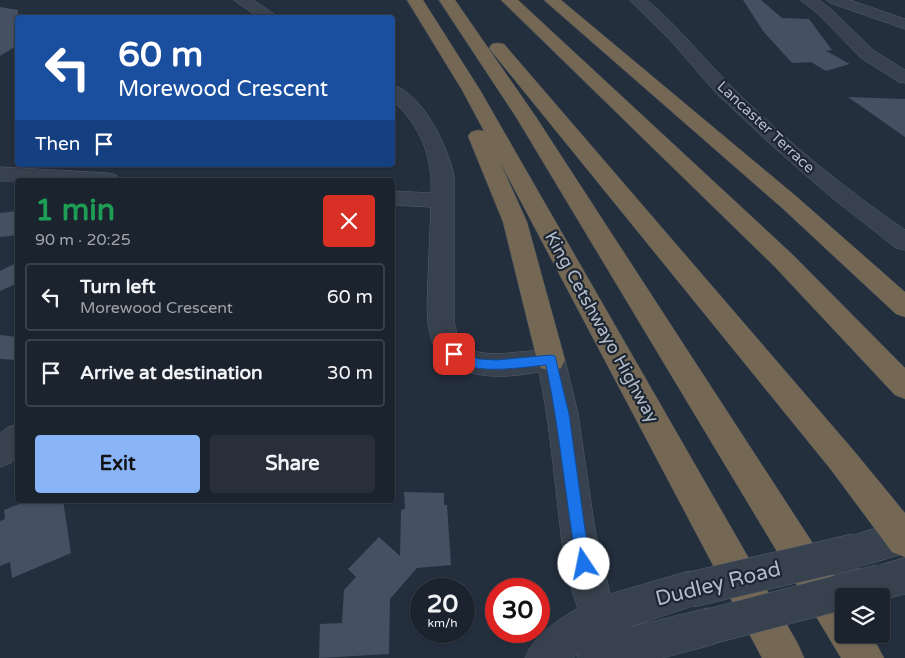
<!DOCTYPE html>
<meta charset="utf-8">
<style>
:root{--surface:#1b232e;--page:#282f3a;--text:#f1f3f6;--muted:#a0a4aa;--line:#39404a;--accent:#8ab4f8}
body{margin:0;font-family:"Varela Round",sans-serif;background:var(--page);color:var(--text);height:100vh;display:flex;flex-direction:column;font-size:19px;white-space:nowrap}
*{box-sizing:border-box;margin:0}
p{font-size:16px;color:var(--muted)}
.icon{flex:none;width:28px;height:28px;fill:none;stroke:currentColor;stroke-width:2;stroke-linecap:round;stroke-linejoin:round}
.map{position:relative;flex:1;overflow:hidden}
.side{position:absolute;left:15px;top:178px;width:380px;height:325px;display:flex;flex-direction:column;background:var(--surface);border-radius:5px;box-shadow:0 1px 4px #0004,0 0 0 1px var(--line)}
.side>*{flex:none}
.banner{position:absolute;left:15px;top:15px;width:380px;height:152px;border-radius:5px;box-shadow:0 1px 4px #0004,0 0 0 1px var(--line);background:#1a4fa0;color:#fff;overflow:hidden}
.controls{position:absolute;left:835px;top:588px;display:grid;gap:10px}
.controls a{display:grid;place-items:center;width:55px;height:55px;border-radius:5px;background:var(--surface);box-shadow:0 1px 4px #0004,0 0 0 1px var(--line);font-size:25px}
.speed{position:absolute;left:410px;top:578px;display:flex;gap:10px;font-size:25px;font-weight:700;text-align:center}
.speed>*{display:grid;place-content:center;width:65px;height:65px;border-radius:50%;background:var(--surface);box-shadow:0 1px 4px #0004,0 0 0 1px var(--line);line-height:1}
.speed small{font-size:12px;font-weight:400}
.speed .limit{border:8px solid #d22;background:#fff;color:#111}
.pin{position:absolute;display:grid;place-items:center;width:42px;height:42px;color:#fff;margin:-21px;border-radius:10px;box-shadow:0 2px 8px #0006}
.me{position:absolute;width:55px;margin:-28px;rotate:349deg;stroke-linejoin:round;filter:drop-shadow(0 0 4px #0008)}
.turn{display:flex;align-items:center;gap:18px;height:105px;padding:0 20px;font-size:22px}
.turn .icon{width:65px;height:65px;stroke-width:2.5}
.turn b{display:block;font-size:35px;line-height:42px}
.then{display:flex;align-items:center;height:48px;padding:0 20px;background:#0003;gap:10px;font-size:19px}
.round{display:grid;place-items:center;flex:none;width:52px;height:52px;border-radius:5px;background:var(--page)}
.head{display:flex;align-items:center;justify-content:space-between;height:85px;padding:0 20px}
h1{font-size:30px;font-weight:800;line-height:38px;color:#1e9e55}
.primary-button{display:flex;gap:10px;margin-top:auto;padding:10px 20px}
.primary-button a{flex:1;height:58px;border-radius:5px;background:var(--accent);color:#111;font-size:20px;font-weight:800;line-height:58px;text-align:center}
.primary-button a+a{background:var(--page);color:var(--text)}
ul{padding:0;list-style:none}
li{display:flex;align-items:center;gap:15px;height:68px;margin:0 10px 8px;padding:0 10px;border:2px solid var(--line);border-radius:5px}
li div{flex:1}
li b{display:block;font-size:19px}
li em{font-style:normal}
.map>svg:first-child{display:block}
</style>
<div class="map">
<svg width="905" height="658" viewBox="0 0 905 658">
<rect width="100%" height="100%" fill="#242f3e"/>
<!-- building -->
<path fill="#455162" d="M743 0H761L782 18 809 19 832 50 826 51 850 64 826 71 811 62 792 63 763 31Z
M0 7 18 10V45L0 56Z
M848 97 905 99V137Z
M18 211V235L0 237V213Z
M18 262V283L0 291V271Z
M0 335 18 337V360L0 359Z
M404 492 444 493V505H447L451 565 417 568 390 599 389 654 319 658 320 624 342 623 344 590 356 577 348 569 379 537 400 556 401 510 405 509Z
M29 500H63L71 553 12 578 10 562 0 566V521L5 519 4 510Z"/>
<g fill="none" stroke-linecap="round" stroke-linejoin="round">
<defs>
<path id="minor" d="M234 0H253L280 18H260Z
M630 0H647C681 29 708 64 740 95 791 145 847 190 905 230V250L896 248 831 197 769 143 716 93 670 40Z
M801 0H819L830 8 873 50 905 70V83L899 82 861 58 818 14Z
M827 0H850L905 19V29L830 3Z
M392 85C423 92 449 149 454 177V321C455 326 456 332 458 336 473 370 534 343 561 352L565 360 578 414 595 530 610 594 689 571 702 577 708 590 702 603 626 628 708 608 722 613 727 627 722 641 708 646 662 658H577L579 653 573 658H525C535 634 556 621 578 608 564 574 561 535 557 498 552 456 548 414 539 372 521 375 501 378 482 375 424 367 426 327 428 280 429 256 430 232 431 207L392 205V191L431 193C433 157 420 125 392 100Z
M0 167 108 173 116 175 119 180 0 181Z
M18 424V457L11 463 0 467V433L7 428Z
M905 519V553L856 568 843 563 838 551 843 539Z
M905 558V594L881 600V596L868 595 863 582 868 569Z"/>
<path id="highway" d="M407 0H423L480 90 798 644 804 658H762L500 162 527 222 565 360 561 368 551 371 541 368 537 360 503 222 468 136 471 132 478 130 484 131 462 90Z
M439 0H455L536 117 847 596H844V634H871L884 658H841L516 117Z
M501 0H518L793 255 905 368V399L895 395 775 267Z
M544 0H561L797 197 905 292V317L896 314 781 207Z
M498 43 504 44 854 451 905 513V557L892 552 832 471 492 52 489 48 492 44Z"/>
</defs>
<!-- minor casing -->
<use href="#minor" stroke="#565f6c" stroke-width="1"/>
<!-- highway casing -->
<use href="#highway" stroke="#434c59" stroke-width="1"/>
<!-- minor -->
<use href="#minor" fill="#38414e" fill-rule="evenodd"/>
<!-- highway -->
<use href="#highway" fill="#746855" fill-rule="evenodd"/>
<defs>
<path id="minor-bridge" d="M689 590 856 551
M708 627 881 582"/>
</defs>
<!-- minor-bridge casing -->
<use href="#minor-bridge" stroke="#565f6c" stroke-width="36" stroke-linecap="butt"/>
<!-- minor-bridge -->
<use href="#minor-bridge" stroke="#38414e" stroke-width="35"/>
</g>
<!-- route -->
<path fill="#1a73e8" stroke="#114b97" d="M454 349 479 359 496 360 551 355 555 356 569 414 585 530 592 564 589 569 584 571 579 569 577 564C565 497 560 431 546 365 523 367 463 378 448 354L450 351Z"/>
<g text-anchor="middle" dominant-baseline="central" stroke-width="4.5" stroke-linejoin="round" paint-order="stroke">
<!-- far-street labels -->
<g font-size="15" fill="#b4bcc9" stroke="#1d2633">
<text transform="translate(766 127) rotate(43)">Lancaster Terrace</text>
</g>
<!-- street labels -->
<g font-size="18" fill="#b4bcc9" stroke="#1d2633">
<text transform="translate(602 327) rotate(61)">King Cetshwayo Highway</text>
</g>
<!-- near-street labels -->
<g font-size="21" fill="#b4bcc9" stroke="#1d2633">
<text transform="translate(718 584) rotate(-14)">Dudley Road</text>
</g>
</g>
</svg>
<div class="controls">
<a><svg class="icon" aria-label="layers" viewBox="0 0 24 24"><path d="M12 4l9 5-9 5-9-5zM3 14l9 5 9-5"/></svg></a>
</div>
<div class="speed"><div>20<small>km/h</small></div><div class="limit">30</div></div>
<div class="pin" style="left:454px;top:354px;background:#d93025"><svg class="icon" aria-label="arrive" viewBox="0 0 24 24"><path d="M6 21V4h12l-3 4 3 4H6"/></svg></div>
<svg class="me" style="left:584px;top:564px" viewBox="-20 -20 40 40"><circle r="19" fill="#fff"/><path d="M0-13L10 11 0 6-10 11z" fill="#1a73e8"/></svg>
<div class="banner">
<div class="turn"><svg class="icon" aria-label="left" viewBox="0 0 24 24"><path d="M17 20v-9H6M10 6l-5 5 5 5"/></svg><div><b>60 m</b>Morewood Crescent</div></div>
<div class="then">Then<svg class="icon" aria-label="arrive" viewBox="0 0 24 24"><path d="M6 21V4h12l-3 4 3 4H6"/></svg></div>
</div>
<section class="side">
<div class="head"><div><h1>1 min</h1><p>90 m · 20:25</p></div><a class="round" style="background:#d93025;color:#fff"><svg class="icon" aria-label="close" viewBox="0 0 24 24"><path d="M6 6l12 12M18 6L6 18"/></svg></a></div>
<ul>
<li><svg class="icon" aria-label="left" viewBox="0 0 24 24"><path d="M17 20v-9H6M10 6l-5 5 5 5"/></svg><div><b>Turn left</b><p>Morewood Crescent</p></div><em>60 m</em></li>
<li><svg class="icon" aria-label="arrive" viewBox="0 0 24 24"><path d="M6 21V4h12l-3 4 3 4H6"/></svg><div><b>Arrive at destination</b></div><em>30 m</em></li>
</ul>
<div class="primary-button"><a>Exit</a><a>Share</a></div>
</section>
</div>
